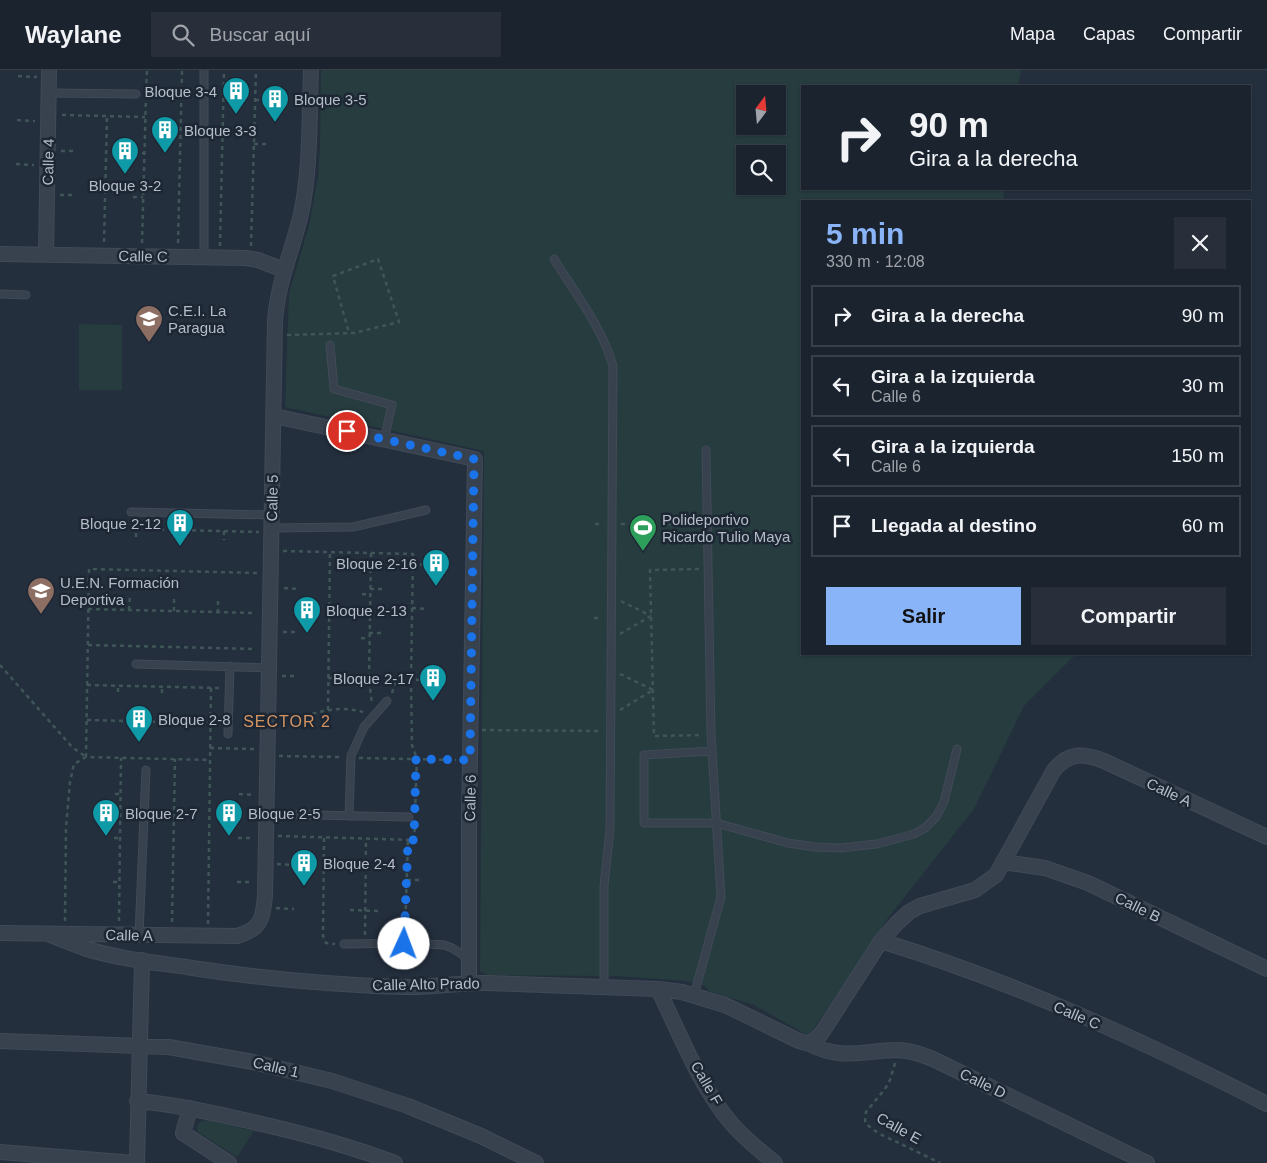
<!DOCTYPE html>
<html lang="es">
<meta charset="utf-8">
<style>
:root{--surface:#1b232e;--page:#282f3a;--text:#f1f3f6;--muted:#a0a4aa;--line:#39404a;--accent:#8ab4f8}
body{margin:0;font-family:Helvetica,sans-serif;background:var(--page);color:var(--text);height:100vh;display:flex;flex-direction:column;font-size:19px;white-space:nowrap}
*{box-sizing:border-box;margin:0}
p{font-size:16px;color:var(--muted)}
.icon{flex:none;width:28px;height:28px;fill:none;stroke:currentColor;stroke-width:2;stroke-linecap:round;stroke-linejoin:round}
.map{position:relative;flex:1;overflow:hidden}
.side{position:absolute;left:801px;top:130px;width:450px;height:455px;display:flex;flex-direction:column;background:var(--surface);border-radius:0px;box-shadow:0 1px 4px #0004,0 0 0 1px var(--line)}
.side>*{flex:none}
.banner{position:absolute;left:801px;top:15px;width:450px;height:105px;border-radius:0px;box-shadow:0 1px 4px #0004,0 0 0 1px var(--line);background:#1b232e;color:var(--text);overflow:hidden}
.needle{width:32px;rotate:16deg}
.fabs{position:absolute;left:736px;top:15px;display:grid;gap:10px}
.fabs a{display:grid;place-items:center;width:50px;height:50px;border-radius:0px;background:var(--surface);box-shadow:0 1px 4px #0004,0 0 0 1px var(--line);font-size:25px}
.pin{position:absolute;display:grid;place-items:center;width:42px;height:42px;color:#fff;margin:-21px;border:2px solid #fff;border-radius:50%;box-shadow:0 1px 5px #0007}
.me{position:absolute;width:55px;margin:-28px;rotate:2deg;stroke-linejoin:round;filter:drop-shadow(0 0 4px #0008)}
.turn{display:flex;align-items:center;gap:18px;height:105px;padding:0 25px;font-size:22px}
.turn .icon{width:65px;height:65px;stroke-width:2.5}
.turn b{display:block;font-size:35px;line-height:42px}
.round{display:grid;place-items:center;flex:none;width:52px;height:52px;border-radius:0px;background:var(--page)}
.summary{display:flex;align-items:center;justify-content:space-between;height:85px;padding:0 25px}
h1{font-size:30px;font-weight:800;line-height:38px;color:var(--accent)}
.button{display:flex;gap:10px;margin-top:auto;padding:10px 25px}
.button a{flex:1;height:58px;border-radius:0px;background:var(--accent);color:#111;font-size:20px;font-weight:800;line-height:58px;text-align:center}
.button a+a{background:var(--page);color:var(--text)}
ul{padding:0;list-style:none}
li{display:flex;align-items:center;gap:15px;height:62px;margin:0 10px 8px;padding:0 15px;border:2px solid var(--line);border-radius:0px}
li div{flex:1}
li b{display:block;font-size:19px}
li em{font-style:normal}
header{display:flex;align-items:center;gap:30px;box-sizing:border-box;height:70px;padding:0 25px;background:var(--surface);border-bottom:1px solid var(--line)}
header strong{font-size:24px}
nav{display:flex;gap:28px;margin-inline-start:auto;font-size:18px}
.search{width:350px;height:45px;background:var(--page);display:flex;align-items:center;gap:12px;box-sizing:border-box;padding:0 18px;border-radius:0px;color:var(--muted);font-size:19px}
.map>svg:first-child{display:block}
</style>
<header>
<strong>Waylane</strong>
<div class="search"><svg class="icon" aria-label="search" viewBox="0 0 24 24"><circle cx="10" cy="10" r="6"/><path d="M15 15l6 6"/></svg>Buscar aquí</div>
<nav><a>Mapa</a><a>Capas</a><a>Compartir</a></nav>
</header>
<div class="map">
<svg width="1267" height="1093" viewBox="0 0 1267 1093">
<rect width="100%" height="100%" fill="#242f3e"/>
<!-- green -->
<path fill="#263c3f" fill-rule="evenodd" d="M321 0H1021L1018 16H802V119H1004L1003 131H802V584H1076L1024 636 974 739 888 848 809 966 754 935 709 921 705 916 686 911 617 906 487 905 480 901 484 381 285 337 289 223 309 156 318 107 320 77ZM745 24H778V56H745ZM745 84H778V116H745Z
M79 254 122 255V320H79Z
M209 1050 254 1061 237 1087 199 1063C194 1055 201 1050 209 1050Z"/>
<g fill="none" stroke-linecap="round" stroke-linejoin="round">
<defs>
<path id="lane" d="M204 0V187
M49 23 136 24
M554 189C575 223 602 257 613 296L610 760 604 816V917
M0 224 26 225
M330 275 334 319 392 335 384 369
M131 442 272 445
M272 458 353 457 426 440
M136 594 270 598
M228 664 230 596
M712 681 644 685V753H716L788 773 815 777 840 778 877 774 914 764 925 758 936 747 944 732 957 679
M267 744 409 747
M349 746 351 686 364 657 387 631
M139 865 146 700
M344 874 412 873 444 875 452 878 469 889
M694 925 721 827 711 664 706 380"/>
<path id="street" d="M0 184 246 188 258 190 284 200
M46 184 49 0
M274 346 475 389 469 749V912
M1003 792 1045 798 1088 813 1267 899
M0 863 237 866C261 859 263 849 265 826L275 251C278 211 292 182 301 144 311 97 309 48 311 0
M48 864C61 869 74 875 87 879 123 890 162 893 199 899 267 909 335 915 404 917 432 918 459 912 487 913L658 919 682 922 725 935 799 971 810 974 821 964 881 871 896 854 909 842 920 836 975 820 996 805 1054 700C1069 682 1083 683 1104 691L1267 767
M881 871C1015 912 1143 971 1267 1034
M658 919C679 962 701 1019 732 1054 745 1069 760 1081 775 1093
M0 971 169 977 253 992 332 1011 408 1036 481 1066 536 1093
M810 974C841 991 866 980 899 980 911 981 921 984 933 989L1147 1093
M137 1031C181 1035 223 1045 266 1055 309 1065 353 1077 395 1093
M190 1038 183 1063 229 1093
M0 1082 134 1093
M137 1093 142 890"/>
</defs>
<!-- lane casing -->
<use href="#lane" stroke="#414a57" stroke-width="9"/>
<!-- street casing -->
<use href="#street" stroke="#414a57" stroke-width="16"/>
<!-- path -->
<path stroke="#3f5557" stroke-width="2.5" stroke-dasharray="4 4" stroke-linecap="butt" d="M18 6 37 7
M146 21 147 0
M255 30H267
M62 45 145 47
M17 50 35 51
M254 74H266
M61 81H77
M134 83H145
M16 94 34 95
M60 125H76
M133 127H143
M104 172 107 46
M142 173 146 26
M178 173 182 0
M220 176 224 0
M251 176 256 0
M287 265 354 263 399 252 378 189 333 206 349 263
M595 454H603
M621 454H698
M224 461V470
M136 467V459L259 462
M180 468V460
M283 481 413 484 411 610 412 675 417 689 415 741
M371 483 369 609 372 634
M412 494 428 495
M699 499 650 500 654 666 701 665
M284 518 300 519
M370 519H386
M362 524 370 525
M621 531 651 546
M412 538 427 539
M88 539 256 543
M129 540 130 525
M174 541V526
M218 543V528
M594 548H602
M283 562H299
M369 563H385
M620 564 651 546
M361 568 369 569
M88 575 256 579
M0 595 72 677 86 687
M620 604 653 620
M282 606H298
M328 608 425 610
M87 615 220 618
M118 622V616
M162 623V617
M392 623 396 610
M328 640 330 482
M620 640 653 620
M87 650 210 653
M281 650C311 647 332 633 363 642
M482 660 601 661
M210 678 254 679
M279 686 341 687
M86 687 89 499 257 503
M359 688 456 690
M115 724H120
M239 724 253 725
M278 766 414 770 415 754
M114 768H120
M238 768H252
M324 768 323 866 326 873 335 874
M277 794 296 795
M351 796 379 797
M407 810H420
M113 812H119
M237 812H252
M276 838 294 839
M350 840 378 841
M65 851 66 757 70 712 74 694 86 687 210 690
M119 851 121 688
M172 852 175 689
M208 854 211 618
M405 863 408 770
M365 865 366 769
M895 993 890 1010 885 1019 866 1042 865 1051 866 1054 878 1063 940 1093"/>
<!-- lane -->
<use href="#lane" stroke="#38414e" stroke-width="7"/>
<!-- street -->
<use href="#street" stroke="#38414e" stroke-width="14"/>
</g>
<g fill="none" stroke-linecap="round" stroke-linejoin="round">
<!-- route -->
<path stroke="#1a73e8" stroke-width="9" stroke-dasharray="0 16.2" d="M347 361 474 389 470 690 416 689 414 770H408L404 874"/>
</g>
<!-- icons -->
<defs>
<symbol id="building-pin" viewBox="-11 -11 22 30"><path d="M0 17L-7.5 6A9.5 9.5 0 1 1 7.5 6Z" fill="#0f9aa8" stroke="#1d2633"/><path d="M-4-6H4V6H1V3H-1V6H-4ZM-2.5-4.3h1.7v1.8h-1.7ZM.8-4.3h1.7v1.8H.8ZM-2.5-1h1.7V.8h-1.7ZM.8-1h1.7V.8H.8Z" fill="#fff"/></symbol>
<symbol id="school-pin" viewBox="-11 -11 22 30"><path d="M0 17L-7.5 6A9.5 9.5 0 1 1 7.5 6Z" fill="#8d6e63" stroke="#1d2633"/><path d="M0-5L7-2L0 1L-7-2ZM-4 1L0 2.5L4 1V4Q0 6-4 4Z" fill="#fff"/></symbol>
<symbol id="stadium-pin" viewBox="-11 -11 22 30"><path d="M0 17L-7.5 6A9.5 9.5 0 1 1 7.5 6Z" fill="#2e9e5b" stroke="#1d2633"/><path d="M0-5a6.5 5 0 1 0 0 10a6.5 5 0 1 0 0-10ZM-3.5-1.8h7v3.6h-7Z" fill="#fff"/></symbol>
</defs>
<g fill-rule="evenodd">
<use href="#building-pin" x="220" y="5" width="32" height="43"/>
<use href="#building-pin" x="259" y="13" width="32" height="43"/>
<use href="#building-pin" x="149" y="44" width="32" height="43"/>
<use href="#building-pin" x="109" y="65" width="32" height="43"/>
<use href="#school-pin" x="133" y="233" width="32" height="43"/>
<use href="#building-pin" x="164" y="437" width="32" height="43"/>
<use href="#stadium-pin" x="627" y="442" width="32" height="43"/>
<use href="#building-pin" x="420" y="477" width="32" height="43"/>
<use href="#school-pin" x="25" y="505" width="32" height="43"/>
<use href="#building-pin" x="291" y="524" width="32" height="43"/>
<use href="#building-pin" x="417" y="592" width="32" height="43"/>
<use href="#building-pin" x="123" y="633" width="32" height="43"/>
<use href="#building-pin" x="90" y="727" width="32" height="43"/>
<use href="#building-pin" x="213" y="727" width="32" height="43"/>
<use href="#building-pin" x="288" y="777" width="32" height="43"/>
</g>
<g text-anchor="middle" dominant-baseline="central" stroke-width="5" stroke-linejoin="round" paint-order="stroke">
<!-- poi labels -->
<g font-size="15" fill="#b4bcc9" stroke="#1d2633" text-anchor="start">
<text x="217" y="21" text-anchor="end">Bloque 3-4</text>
<text x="294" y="29">Bloque 3-5</text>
<text x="184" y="60">Bloque 3-3</text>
<text x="125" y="115" text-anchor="middle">Bloque 3-2</text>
<text x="168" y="240">C.E.I. La<tspan x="168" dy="17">Paragua</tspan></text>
<text x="662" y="449">Polideportivo<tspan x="662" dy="17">Ricardo Tulio Maya</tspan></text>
<text x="161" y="453" text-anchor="end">Bloque 2-12</text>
<text x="417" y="493" text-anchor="end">Bloque 2-16</text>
<text x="60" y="512">U.E.N. Formación<tspan x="60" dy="17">Deportiva</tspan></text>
<text x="326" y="540">Bloque 2-13</text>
<text x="414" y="608" text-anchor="end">Bloque 2-17</text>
<text x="158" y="649">Bloque 2-8</text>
<text x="125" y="743">Bloque 2-7</text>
<text x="248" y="743">Bloque 2-5</text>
<text x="323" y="793">Bloque 2-4</text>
</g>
<!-- street labels -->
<g font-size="15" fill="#b4bcc9" stroke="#1d2633">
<text transform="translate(48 92) rotate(-89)">Calle 4</text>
<text transform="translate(143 186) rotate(1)">Calle C</text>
<text transform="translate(272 428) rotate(-89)">Calle 5</text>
<text transform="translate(1169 722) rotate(25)">Calle A</text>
<text transform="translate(470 728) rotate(-89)">Calle 6</text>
<text transform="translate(1138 837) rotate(26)">Calle B</text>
<text transform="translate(129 865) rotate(1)">Calle A</text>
<text transform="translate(426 914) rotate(-1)">Calle Alto Prado</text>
<text transform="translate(1077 945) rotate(23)">Calle C</text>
<text transform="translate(276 997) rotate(13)">Calle 1</text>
<text transform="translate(707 1013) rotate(60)">Calle F</text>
<text transform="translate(983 1013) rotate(26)">Calle D</text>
<text transform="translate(899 1058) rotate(29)">Calle E</text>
</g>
<!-- neighbourhood labels -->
<g font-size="16" letter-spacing="1" fill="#d59563" stroke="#1d2633">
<text x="287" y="651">SECTOR 2</text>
</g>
</g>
</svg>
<div class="fabs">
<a><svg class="needle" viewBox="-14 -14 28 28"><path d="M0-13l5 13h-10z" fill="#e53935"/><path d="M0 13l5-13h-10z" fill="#a0a4aa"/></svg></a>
<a><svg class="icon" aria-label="search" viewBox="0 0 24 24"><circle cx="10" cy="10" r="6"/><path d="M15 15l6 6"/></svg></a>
</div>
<div class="pin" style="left:347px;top:361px;background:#d93025"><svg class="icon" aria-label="arrive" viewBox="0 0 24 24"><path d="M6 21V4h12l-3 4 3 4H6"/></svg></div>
<svg class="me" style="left:404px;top:874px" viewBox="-20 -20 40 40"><circle r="19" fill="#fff"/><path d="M0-13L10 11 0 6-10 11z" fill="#1a73e8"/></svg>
<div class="banner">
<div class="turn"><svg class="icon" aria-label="right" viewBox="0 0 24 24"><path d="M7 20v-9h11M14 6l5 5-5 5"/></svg><div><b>90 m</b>Gira a la derecha</div></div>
</div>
<section class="side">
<div class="summary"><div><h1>5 min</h1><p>330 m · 12:08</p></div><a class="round"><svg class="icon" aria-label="close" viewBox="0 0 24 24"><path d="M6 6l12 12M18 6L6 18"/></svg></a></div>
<ul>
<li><svg class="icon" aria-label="right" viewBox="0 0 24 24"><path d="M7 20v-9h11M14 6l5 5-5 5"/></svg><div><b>Gira a la derecha</b></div><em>90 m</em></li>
<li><svg class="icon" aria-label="left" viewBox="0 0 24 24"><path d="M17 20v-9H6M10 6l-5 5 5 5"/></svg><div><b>Gira a la izquierda</b><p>Calle 6</p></div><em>30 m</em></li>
<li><svg class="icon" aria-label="left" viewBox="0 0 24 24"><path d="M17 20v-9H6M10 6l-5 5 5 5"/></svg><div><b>Gira a la izquierda</b><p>Calle 6</p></div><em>150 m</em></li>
<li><svg class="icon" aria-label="arrive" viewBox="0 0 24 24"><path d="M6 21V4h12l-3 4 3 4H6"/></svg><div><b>Llegada al destino</b></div><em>60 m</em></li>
</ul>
<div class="button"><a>Salir</a><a>Compartir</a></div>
</section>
</div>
